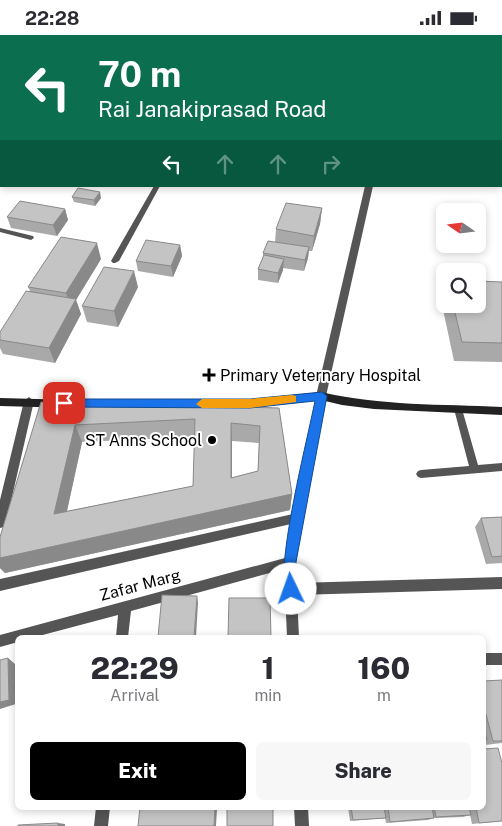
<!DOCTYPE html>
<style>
:root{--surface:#fff;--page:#f7f7f7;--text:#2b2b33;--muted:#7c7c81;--accent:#000}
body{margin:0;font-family:"Public Sans",sans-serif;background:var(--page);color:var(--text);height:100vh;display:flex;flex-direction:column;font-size:19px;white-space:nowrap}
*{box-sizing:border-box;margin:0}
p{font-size:16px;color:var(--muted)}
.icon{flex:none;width:28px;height:28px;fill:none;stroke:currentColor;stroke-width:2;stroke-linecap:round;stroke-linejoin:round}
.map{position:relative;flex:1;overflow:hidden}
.panel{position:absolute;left:15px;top:600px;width:471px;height:175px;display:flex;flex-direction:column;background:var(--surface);border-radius:8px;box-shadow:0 2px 8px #0003}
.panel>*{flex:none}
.banner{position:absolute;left:0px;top:0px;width:502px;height:152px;box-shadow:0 2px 8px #0003;background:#0b6e4f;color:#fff;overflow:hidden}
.needle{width:32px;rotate:284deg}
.fabs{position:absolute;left:436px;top:168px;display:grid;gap:10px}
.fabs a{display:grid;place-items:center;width:50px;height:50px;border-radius:8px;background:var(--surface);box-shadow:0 2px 8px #0003;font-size:25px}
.pin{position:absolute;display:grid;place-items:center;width:42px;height:42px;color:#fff;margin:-21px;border-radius:10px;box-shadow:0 2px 8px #0006}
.me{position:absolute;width:55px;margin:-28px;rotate:357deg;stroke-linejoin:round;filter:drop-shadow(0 0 4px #0008)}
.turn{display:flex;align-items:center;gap:18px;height:105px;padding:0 15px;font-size:22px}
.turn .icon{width:65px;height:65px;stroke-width:2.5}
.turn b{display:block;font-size:35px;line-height:42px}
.lanes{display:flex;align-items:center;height:48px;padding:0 15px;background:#0003;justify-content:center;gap:25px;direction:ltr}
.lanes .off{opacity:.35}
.eta{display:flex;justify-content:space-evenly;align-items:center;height:85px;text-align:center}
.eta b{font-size:30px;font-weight:800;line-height:35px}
.action{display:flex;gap:10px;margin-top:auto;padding:10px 15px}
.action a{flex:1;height:58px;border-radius:8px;background:var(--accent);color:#fff;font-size:20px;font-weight:800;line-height:58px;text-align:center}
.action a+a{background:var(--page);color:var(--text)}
.status{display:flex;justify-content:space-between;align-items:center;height:35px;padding:0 25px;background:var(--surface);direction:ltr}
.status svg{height:14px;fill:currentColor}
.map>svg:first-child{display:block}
</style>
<div class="status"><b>22:28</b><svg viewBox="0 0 49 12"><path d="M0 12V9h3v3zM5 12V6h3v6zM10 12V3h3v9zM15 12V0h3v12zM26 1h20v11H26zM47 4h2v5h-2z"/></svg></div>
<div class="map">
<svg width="502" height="791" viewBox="0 0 502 791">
<rect width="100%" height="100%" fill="#fff"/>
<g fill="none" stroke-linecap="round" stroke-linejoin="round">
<!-- service -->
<path fill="#555" fill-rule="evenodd" d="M154 151H160L119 226 115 228H113L111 226Z
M0 193 33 201 34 203 31 205 0 197Z
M458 371 461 372 462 374 478 430 502 428V436L421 443 418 442 416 439 418 436 421 435 469 431 454 374 455 372Z"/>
<!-- minor -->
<path fill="#555" fill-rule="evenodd" d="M59 0H70L71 1H60Z
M471 0H477L478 1H472Z
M501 29 502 30V34H501Z
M501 46H502V50H501Z
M365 151H373L326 361 296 527 297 548 502 542V554L297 560 299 602H287L284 534 131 576 128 602H116L118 580 35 602H18V607L0 612V600L285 523 291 489 0 556V544L293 479 316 361Z
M29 362 34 366 6 488 4 492 0 493V465L24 366Z
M484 618H502V630H484Z
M96 772H110L108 791H94Z
M294 772H308L309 791H295Z"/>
<!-- secondary -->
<path fill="#222" fill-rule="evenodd" d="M321 357C380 371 442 369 502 372V380L374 374 342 370 321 365 250 373H98L93 369 98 365H250Z
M0 363 74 365 79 369 74 373 0 371Z"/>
</g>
<!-- wall -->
<path fill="#a9a9a9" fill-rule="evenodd" d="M501 51H502V126H501Z
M0 75H1V126H0Z
M72 162 101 163 95 171 74 167Z
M322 173 320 189 312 216H309L308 223 304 236 283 233V235L278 248 258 245V234L263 222V218L275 207 276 194Z
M65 174 68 185 57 201 11 193 7 182Z
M180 210 182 221 173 242 138 236 136 226Z
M101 224 76 265 81 279 55 328 3 319 0 313V297L30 256 28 252Z
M502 247V327L454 326 441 265 445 254V269H478Z
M138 252 118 292 87 287 82 271Z
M41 367 279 373 292 459 290 475 5 538 0 533V502ZM195 402 193 451 67 476 82 407ZM232 406 259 408 258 436 232 443Z
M502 482V528L486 529 475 492 481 483Z
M502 645V708L485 710 484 706V707V646Z
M502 728V786L472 789 470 780 463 782 434 783 428 785 386 788 385 783 350 786 348 772H484Z"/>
<!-- shaded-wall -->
<path fill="#898989" d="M276 0H284V1H275Z
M100 157 101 163 95 171 94 165Z
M322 173 320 189 312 216 314 201Z
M65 174 68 185 57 201 53 190Z
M97 208 101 224 76 265 81 279 55 328 49 313 71 273 66 258Z
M180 210 182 221 173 242 171 231Z
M309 212 308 223 304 236 305 225Z
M284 224 283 235 278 248V238Z
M134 236 138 252 118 292 114 276Z
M231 388 232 406V459L231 443Z
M75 390 82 407 63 494 54 479Z
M292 459 290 475 5 538 0 533V523Z
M197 561 198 568 196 602H194Z
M8 623 15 629 16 669 0 674V667Z
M215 772 217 774 216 791H214Z
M58 788 65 789V791H58Z"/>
<!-- building -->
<path fill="#c4c4c4" stroke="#898989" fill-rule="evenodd" d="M31 0H46L52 1H29Z
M231 0H276L275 1H230Z
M501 51H502V106H501Z
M0 75H1V107H0Z
M78 153 100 157 94 165 72 162Z
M20 166 65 174 53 190 7 182Z
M286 168 322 173 314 201 276 194Z
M61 202 97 208 66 258 28 252Z
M146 205 180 210 171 231 136 226Z
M268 206 309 212 305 225 263 218Z
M264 220 284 224 278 238 258 234Z
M104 232 134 236 114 276 82 271Z
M478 246 502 247V308L462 307 453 269H478Z
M26 256 76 264 49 313 0 305V297Z
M41 367 279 373 292 459 0 523V502ZM195 384 193 451 54 479 75 390ZM231 388 260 391 258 436 231 443Z
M502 482V521L492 522 481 483Z
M162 560 197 561 194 602H158Z
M229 563H270L271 602H228Z
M8 623 9 665 0 667V625Z
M502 645V706H493L484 672V646Z
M484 693 487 705H484Z
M498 713 502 728V786L479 788 476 772H484V714Z
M140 772H215L214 791H138Z
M227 772H273V791H227Z
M351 772H384L386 783 353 785Z
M388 772H432L434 783 390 787Z
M434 772H469L471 780 436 782Z
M58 788V791H18V790Z"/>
<!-- route -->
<path fill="#1a73e8" stroke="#114b97" d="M322 357 327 361 296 527 298 554 296 559 291 561 286 559C275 531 308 402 315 366L250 373 64 372 59 368 64 364H250Z"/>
<!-- slow -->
<path fill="#f59e0b" d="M292 360 296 361V367L250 373H202L196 369 202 364H250Z"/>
<!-- markers -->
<g fill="#000" stroke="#fff" stroke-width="2">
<path d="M206.5 332.5h5v5h5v5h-5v5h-5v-5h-5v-5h5z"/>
<circle cx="212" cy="405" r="5"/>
</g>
<g text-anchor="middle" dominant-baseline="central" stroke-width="4" stroke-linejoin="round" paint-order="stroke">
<!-- poi labels -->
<g font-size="16" fill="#000" stroke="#fff" text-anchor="start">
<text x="220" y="340">Primary Veternary Hospital</text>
<text x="202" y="405" text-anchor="end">ST Anns School</text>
</g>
<!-- street labels -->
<g font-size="16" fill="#000" stroke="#fff">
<text transform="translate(140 550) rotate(-15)">Zafar Marg</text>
</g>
</g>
</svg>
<div class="fabs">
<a><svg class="needle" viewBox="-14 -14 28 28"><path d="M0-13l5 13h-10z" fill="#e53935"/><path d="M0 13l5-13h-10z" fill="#7c7c81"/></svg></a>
<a><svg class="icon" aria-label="search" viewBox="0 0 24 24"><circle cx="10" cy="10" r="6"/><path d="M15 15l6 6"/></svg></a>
</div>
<div class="pin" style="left:64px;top:368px;background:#d93025"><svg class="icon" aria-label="arrive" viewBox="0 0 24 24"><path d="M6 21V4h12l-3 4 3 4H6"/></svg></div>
<svg class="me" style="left:291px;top:554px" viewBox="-20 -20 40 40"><circle r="19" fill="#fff"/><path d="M0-13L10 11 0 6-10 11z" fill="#1a73e8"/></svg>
<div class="banner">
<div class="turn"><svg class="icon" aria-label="left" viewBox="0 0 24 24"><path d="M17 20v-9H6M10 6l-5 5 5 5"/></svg><div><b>70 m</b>Rai Janakiprasad Road</div></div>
<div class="lanes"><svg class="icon" aria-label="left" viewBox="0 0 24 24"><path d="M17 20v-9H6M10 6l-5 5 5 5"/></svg><svg class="icon off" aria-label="ahead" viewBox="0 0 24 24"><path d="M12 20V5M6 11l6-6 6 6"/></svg><svg class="icon off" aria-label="ahead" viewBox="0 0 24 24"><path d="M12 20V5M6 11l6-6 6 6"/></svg><svg class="icon off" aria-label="right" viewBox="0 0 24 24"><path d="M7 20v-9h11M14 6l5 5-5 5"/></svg></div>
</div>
<section class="panel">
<div class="eta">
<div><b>22:29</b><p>Arrival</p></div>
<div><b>1</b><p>min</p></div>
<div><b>160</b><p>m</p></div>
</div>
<div class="action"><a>Exit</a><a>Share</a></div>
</section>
</div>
